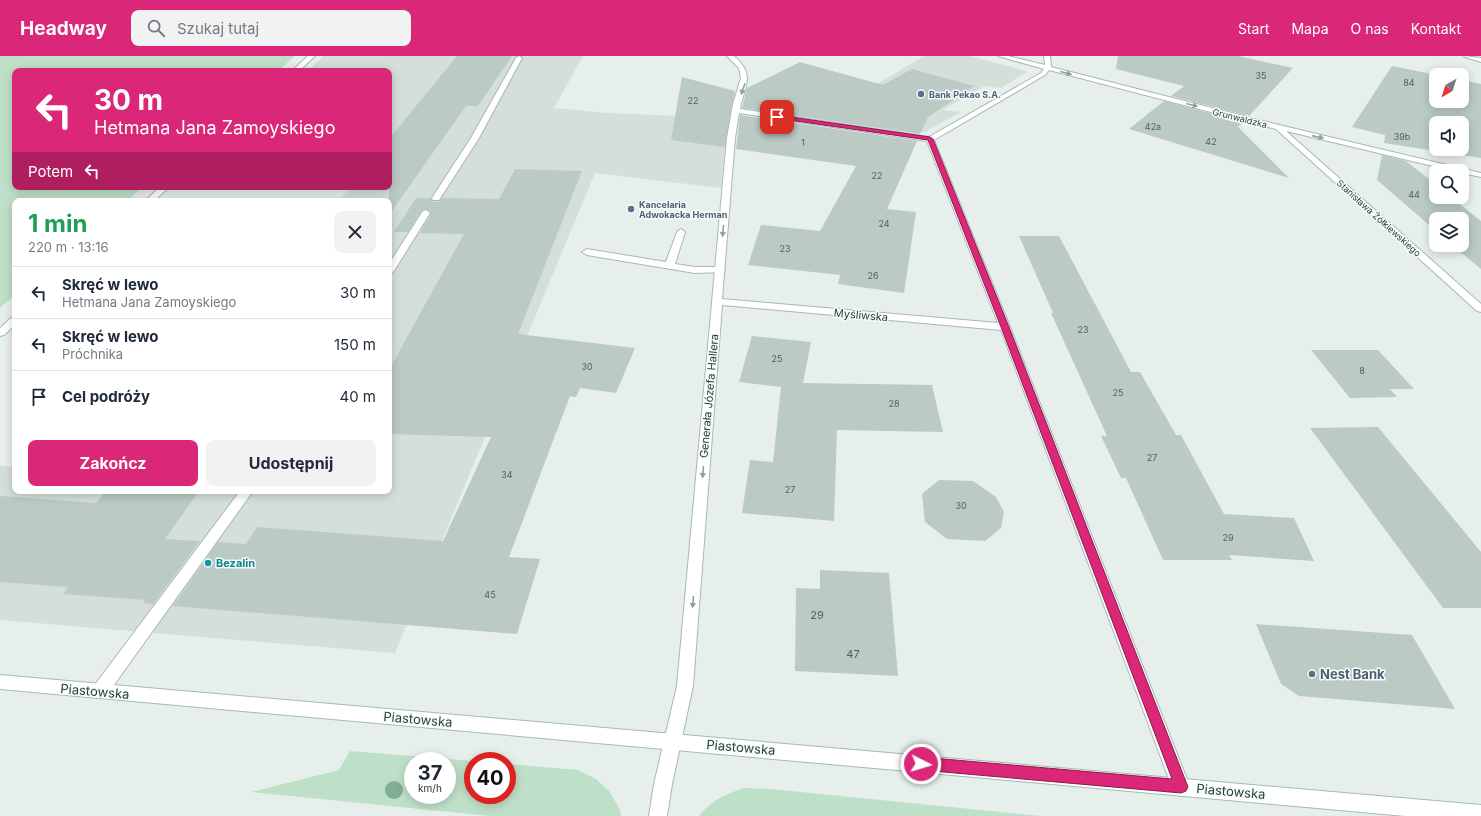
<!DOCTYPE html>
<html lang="pl">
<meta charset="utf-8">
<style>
:root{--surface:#fff;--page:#f2f2f3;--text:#1f2937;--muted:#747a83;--line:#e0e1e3;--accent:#db2777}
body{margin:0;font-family:Inter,sans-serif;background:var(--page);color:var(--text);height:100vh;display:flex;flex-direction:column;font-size:15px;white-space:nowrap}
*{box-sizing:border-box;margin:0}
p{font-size:13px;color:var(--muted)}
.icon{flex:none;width:22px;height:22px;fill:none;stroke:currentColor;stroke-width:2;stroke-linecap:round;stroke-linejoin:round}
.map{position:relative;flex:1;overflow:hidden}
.side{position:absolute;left:12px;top:142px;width:380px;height:296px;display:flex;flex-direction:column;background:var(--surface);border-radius:8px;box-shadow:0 2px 10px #0003}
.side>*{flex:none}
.top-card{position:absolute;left:12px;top:12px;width:380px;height:122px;border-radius:8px;box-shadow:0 2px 10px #0003;background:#db2777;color:#fff;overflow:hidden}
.needle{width:26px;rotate:219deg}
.fabs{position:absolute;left:1429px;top:12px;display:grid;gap:8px}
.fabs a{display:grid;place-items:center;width:40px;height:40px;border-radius:8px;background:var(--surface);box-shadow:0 2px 10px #0003;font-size:20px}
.speed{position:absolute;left:404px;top:696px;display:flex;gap:8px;font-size:20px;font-weight:700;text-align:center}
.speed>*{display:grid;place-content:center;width:52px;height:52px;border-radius:50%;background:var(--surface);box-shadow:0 2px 10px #0003;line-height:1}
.speed small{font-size:10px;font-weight:400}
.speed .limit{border:6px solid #d22;background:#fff;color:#111}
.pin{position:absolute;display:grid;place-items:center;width:34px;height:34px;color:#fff;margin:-17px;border-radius:8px;box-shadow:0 2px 6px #0006}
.me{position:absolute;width:44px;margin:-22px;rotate:95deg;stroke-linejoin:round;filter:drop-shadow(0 0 3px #0008)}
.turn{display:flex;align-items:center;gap:14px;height:84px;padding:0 16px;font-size:18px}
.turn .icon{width:52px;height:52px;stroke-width:2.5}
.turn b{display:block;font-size:28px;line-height:34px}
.then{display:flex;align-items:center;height:38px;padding:0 16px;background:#0003;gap:8px;font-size:15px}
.round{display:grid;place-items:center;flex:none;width:42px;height:42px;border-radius:8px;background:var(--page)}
.head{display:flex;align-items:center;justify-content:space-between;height:68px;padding:0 16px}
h1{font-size:24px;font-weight:700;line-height:30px;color:#1e9e55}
.cta{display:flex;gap:8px;margin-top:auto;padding:8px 16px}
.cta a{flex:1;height:46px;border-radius:8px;background:var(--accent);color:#fff;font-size:16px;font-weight:700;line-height:46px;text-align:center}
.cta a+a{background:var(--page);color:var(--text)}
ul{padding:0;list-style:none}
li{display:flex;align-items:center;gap:12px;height:52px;padding:0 16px;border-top:1px solid var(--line)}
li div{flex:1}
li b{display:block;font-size:15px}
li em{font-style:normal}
header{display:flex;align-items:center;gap:24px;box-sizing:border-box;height:56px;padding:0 20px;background:var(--accent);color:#fff}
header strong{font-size:19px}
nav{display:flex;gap:22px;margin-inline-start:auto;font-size:14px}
.search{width:280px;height:36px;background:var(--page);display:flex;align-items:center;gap:10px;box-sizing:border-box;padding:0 14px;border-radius:8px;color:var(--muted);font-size:15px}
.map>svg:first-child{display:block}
</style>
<header>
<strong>Headway</strong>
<div class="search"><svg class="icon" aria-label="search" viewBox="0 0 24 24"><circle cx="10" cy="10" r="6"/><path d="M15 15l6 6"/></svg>Szukaj tutaj</div>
<nav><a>Start</a><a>Mapa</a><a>O nas</a><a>Kontakt</a></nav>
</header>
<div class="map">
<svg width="1481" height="760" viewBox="0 0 1481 760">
<rect width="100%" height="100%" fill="#e6efeb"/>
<!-- built -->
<path fill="#d4dfda" d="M324 0H583L554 52 608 57 700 61 728 54 721 132 595 117 395 597 0 564V410L15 411V435H389V145H339L350 131H389V15H307Z
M924 0H970L1026 15 1027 16 1001 32 984 30 943 54 961 56 924 76 862 66 820 62Z"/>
<!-- green -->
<path fill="#bfe0c8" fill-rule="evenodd" d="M0 0H295L278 15H15V131H143L127 145H15V239L0 252Z
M350 695 473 705V739H507V708L578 714 596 723 610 736 620 754 621 760H490L251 736 339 714ZM413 705H447V739H413Z
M744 732 771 733 1041 760H699C713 743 724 739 744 732Z"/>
<!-- building -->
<path fill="#bbcac4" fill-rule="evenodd" d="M457 0H512L478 50H466L389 159V83Z
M1118 0H1238L1293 12 1249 60 1171 40 1184 30 1116 13Z
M800 6 883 29 912 13 974 30 928 61 920 78 742 52 747 32Z
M1392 10 1437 19 1436 45H1462V24L1481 28V102L1384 87 1385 79 1352 71ZM1436 67H1462V93H1436Z
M682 21 735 35 732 48 725 91 671 84Z
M1164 45 1243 66 1238 71 1289 122 1129 73Z
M740 59 917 85 887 153 916 156 904 237 838 228 840 219 748 209 761 169 820 175 856 110 736 93Z
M1382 99 1406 105 1436 129V141H1451L1481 165V213L1452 189H1462V163H1436V175L1377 124Z
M515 113 582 115 518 278 635 292 616 337 580 332 576 341 570 340 509 501 540 503 517 578 173 550 218 486 246 488 257 471 443 485 491 381 389 378V314L464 178 420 177 431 158V156L426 153 422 154 408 176H394L416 142H431L433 146H439L442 142 499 143Z
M1019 180H1059L1131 316H1140L1176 379H1181L1224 458 1294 462 1314 505 1229 499 1232 504H1163L1126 422H1121L1101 380H1107L1051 257H1053Z
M752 280 811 286 803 327 932 329 943 376 837 374 834 465 742 457 750 404 773 406 781 331 739 326Z
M1311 294H1378L1414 333H1390L1397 341 1350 342Z
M1378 371 1481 496V552H1443L1310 372Z
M939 424 973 425 996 441 1004 456 1001 472 985 485 947 483 925 466 922 438Z
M106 435H199L165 483 200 485 153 548 143 547 145 544 63 538 68 531 0 526V440L96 447Z
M820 514 889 517 898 620 795 615 796 532 820 533Z
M1256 568 1412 579 1455 653 1299 640 1281 628Z"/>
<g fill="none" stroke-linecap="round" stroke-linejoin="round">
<defs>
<path id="lane" d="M519 0 522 2 479 82 439 144H433L432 142 471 82 516 2Z
M426 154 430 157 394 215 389 218V208L423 155Z
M681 173 685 176 675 208 695 211H720L725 214 723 216 695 217 587 199 582 196 587 193 666 206 677 176Z
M240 435H253L106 640 100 642 94 640 92 635 94 630Z"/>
<path id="street" d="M308 0H315L299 15H292Z
M727 0H734C756 19 744 30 740 53L929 81 1041 17 1044 13 998 0H1008L1045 9 1044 0H1050L1051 11 1279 69 1481 117V121L1462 117V115H1454L1286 75 1481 248V256L1477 255 1276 73 1049 14 1045 19 934 84 1010 271 1190 731 1187 737 1181 740 1175 737 1172 731 1001 274 722 249 693 630 672 728 667 760H649L654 728 677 630 727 82 733 48 741 22 739 12ZM739 57 927 85 998 267 722 243 735 82Z
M1464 0 1481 2V6L1465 1Z
M160 131H169L154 145H145Z
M15 261V269L4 279 0 280V272L11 262Z"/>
<path id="secondary" d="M0 619 1481 749V760H1405L0 633Z"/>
</defs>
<!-- lane casing -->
<use href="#lane" stroke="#a8b8b2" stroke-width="2"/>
<!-- street casing -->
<use href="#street" stroke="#a8b8b2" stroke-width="2"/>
<!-- secondary casing -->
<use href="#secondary" stroke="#a4bbb3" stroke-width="2"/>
<!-- lane -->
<use href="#lane" fill="#fff" fill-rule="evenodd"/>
<!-- street -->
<use href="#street" fill="#fff" fill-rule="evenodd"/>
<!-- secondary -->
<use href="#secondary" fill="#fff" fill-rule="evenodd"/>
</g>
<!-- trees -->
<circle fill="#80af93" cx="394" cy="734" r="9"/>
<!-- one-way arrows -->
<defs><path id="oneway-solid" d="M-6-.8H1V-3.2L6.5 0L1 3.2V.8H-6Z"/></defs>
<g fill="#92a09c">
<use href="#oneway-solid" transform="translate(1066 17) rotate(15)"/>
<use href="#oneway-solid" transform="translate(743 33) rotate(109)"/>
<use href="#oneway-solid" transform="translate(1192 49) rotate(14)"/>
<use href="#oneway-solid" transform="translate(1318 81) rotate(13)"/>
<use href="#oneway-solid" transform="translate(723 175) rotate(95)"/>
<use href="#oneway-solid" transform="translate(703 416) rotate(95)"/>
<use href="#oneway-solid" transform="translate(693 546) rotate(95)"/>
</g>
<!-- route -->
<path fill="#db2777" stroke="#8e194d" d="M777 59 930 81 933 83 1009 271 1188 731 1186 735 1181 737 921 714 916 712 914 708 916 703 921 701 1172 723 1001 271 928 84 775 62 774 61Z"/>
<!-- markers -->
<g fill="#5c6f8a" stroke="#f7fbf9" stroke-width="1.5">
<circle cx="921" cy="38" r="4"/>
<circle cx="631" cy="153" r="4"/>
<circle cx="1312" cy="618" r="4"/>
</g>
<circle fill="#0f9aa8" stroke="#f7fbf9" stroke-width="1.5" cx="208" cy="507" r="4"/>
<g text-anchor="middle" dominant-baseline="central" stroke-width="3" stroke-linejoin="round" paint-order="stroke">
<!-- number labels -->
<g font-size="9" fill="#4a645c">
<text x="1261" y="19">35</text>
<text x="1409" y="26">84</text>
<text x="693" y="44">22</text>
<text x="1153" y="70">42a</text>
<text x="1402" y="80">39b</text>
<text x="1211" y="85">42</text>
<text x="803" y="86">1</text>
<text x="877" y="119">22</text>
<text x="1414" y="138">44</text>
<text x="884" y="167">24</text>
<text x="785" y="192">23</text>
<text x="873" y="219">26</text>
<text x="1083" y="273">23</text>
<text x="777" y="302">25</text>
<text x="587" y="310">30</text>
<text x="1362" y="314">8</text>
<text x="1118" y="336">25</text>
<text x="894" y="347">28</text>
<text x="1152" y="401">27</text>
<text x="507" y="418">34</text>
<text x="790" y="433">27</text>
<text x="961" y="449">30</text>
<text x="1228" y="481">29</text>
<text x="490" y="538">45</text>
</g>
<!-- far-service labels -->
<g font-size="9" font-weight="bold" fill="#4e5e75" stroke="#f7fbf9" text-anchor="start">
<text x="929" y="38">Bank Pekao S.A.</text>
<text x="639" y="148">Kancelaria<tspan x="639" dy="10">Adwokacka Herman</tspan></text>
</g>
<!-- far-street labels -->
<g font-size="9" fill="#24423a" stroke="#f7fbf9">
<text transform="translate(1240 62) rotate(14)">Grunwaldzka</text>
<text transform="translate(1379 162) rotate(42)">Stanisława Żółkiewskiego</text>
</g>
<!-- street labels -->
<g font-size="11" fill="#24423a" stroke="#f7fbf9">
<text transform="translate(861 259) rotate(5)">Myśliwska</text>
<text transform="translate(709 340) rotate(-85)">Generała Józefa Hallera</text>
</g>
<!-- culture labels -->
<g font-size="11" font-weight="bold" fill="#0d838f" stroke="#f7fbf9" text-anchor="start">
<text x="216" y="507">Bezalin</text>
</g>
<!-- near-number labels -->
<g font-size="11" fill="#4a645c">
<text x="817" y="559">29</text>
<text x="853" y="598">47</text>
</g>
<!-- near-service labels -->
<g font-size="13" font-weight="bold" fill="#4e5e75" stroke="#f7fbf9" text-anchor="start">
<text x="1320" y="618">Nest Bank</text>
</g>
<!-- near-street labels -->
<g font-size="13" fill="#24423a" stroke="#f7fbf9">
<text transform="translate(95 635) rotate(5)">Piastowska</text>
<text transform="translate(418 663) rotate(5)">Piastowska</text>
<text transform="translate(741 691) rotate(5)">Piastowska</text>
<text transform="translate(1231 735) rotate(5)">Piastowska</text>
</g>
</g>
</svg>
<div class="fabs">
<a><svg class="needle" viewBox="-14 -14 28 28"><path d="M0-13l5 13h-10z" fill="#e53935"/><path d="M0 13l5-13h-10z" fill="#747a83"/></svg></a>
<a><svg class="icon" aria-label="sound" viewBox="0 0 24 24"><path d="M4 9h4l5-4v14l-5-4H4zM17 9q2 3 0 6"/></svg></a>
<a><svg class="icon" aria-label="search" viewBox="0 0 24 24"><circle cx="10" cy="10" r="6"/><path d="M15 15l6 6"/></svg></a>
<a><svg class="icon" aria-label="layers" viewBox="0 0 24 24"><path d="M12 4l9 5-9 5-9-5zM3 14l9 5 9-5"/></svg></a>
</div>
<div class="speed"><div>37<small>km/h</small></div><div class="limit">40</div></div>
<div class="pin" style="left:777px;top:61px;background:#d93025"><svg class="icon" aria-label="arrive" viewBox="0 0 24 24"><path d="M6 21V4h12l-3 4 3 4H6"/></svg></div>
<svg class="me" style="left:921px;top:708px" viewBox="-20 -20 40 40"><circle r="17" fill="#db2777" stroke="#fff" stroke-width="3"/><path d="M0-11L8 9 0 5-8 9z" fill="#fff"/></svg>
<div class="top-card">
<div class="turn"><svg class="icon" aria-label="left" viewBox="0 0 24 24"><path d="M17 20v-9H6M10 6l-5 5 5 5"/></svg><div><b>30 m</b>Hetmana Jana Zamoyskiego</div></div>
<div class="then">Potem<svg class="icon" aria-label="left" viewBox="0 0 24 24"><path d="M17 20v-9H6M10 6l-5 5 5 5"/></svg></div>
</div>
<section class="side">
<div class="head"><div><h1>1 min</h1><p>220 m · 13:16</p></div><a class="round"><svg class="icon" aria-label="close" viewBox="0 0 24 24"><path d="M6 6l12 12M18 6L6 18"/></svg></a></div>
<ul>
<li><svg class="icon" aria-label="left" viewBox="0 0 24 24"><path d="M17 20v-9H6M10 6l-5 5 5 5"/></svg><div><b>Skręć w lewo</b><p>Hetmana Jana Zamoyskiego</p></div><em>30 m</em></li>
<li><svg class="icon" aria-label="left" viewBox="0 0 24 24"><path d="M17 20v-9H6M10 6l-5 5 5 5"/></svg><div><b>Skręć w lewo</b><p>Próchnika</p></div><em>150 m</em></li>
<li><svg class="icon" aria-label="arrive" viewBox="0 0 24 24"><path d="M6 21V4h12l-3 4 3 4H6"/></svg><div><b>Cel podróży</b></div><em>40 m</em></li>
</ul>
<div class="cta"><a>Zakończ</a><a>Udostępnij</a></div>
</section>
</div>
